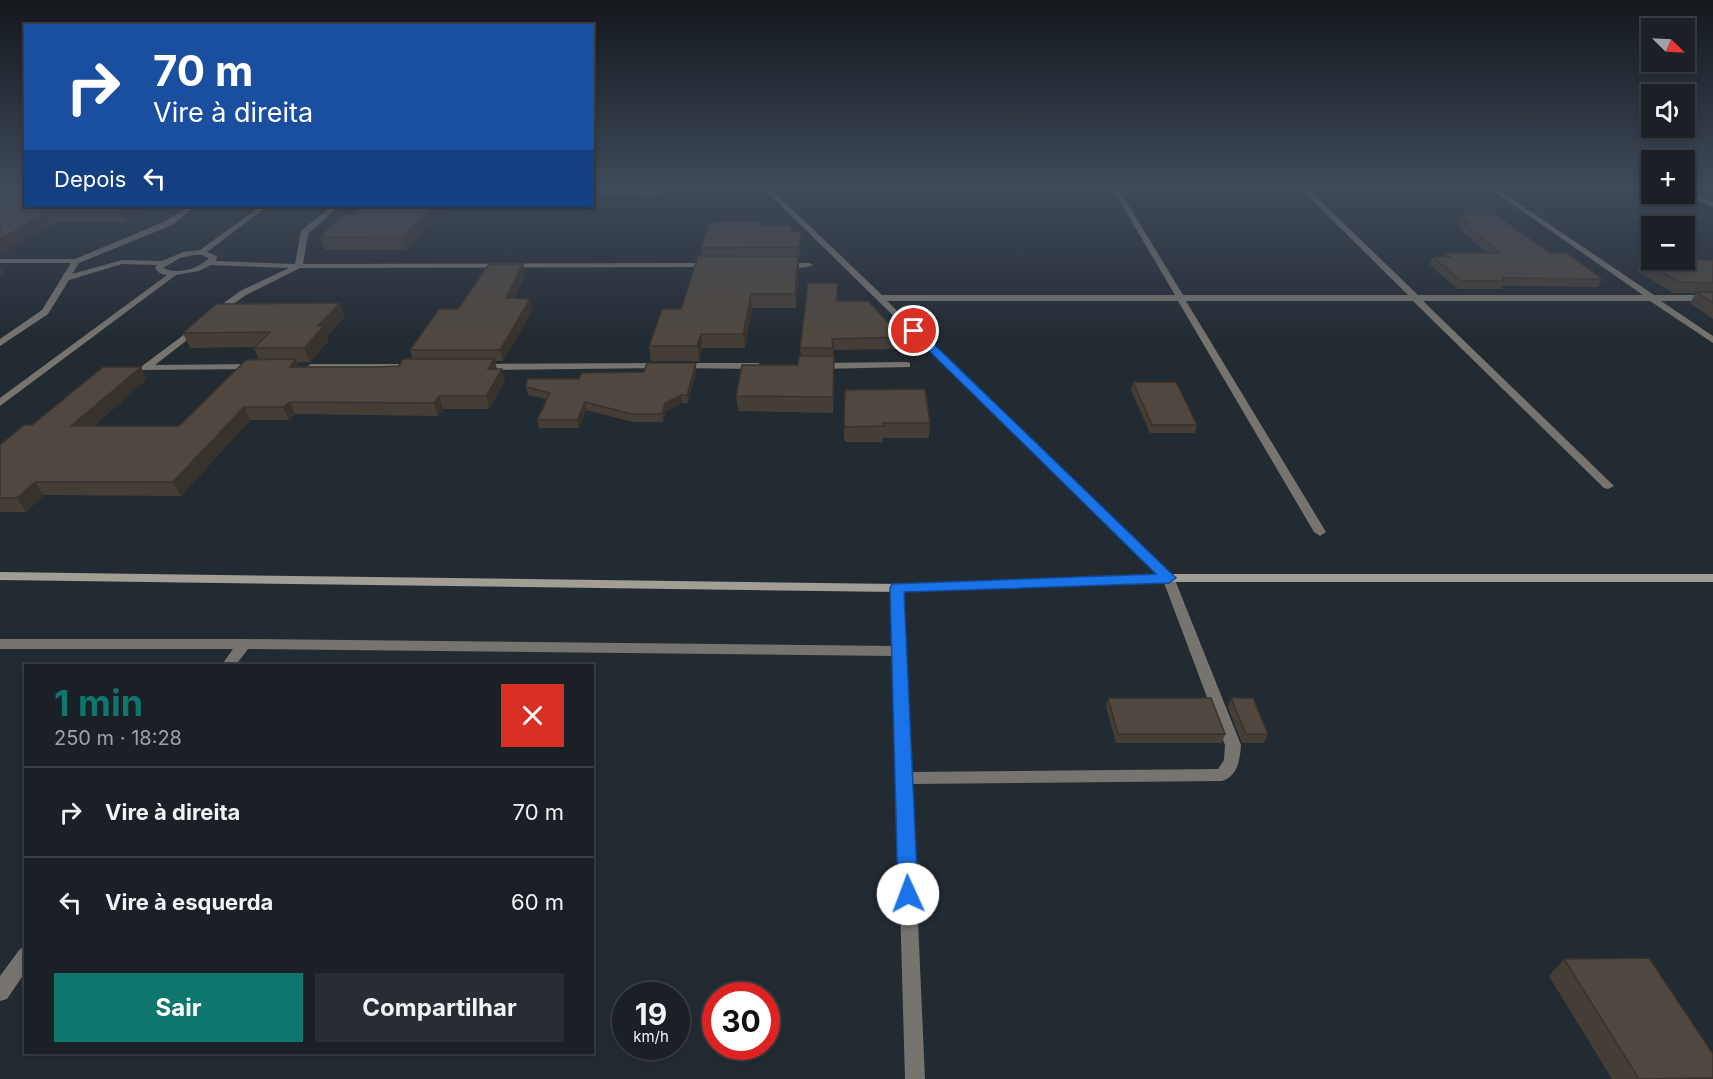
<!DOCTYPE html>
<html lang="pt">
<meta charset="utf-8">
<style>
:root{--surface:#1a2026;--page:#272d32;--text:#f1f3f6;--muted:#9fa3a7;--line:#383e43;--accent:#0f766e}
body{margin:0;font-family:Inter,sans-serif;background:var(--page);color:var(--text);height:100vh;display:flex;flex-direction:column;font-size:22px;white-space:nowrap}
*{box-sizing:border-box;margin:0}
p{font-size:20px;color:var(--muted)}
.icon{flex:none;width:33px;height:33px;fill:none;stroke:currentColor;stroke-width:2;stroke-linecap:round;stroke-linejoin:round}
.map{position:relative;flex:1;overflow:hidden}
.sheet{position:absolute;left:24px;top:664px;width:570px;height:390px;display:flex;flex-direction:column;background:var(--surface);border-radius:0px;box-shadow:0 3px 9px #0003,0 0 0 2px var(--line)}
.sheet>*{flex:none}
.banner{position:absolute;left:24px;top:24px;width:570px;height:183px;border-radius:0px;box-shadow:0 3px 9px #0003,0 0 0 2px var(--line);background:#1a4fa0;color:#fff;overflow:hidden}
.needle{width:39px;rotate:114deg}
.fabs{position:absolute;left:1641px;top:18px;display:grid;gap:12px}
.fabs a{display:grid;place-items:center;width:54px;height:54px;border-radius:0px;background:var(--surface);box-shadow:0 3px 9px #0003,0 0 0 2px var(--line);font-size:30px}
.speed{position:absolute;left:612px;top:982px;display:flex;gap:12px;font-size:30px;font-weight:700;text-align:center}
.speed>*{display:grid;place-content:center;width:78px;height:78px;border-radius:50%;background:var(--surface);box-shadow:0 3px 9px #0003,0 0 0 2px var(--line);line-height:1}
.speed small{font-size:15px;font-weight:400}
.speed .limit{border:9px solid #d22;background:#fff;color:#111}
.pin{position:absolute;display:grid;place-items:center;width:51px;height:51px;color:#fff;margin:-26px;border:3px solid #fff;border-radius:50%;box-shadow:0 2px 6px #0007}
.me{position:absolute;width:66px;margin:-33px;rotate:358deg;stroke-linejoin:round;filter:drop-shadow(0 0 4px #0008)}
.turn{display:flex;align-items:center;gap:21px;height:126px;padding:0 30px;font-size:27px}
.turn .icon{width:78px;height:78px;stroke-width:2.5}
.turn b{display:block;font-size:42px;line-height:51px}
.then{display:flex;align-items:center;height:57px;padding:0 30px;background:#0003;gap:12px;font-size:22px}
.round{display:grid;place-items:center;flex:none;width:63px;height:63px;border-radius:0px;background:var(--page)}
.overview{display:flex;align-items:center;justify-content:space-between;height:102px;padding:0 30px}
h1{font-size:36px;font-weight:700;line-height:45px;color:var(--accent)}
.cta{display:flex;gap:12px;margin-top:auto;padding:12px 30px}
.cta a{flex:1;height:69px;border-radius:0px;background:var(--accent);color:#fff;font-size:24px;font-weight:700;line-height:69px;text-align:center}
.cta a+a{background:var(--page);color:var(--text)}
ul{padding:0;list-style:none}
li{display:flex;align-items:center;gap:18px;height:90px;padding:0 30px;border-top:2px solid var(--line)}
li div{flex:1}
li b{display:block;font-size:22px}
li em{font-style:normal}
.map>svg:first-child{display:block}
</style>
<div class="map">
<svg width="1713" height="1079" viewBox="0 0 1713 1079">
<rect width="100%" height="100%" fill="#232b32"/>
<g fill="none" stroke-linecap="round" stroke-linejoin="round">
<!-- street -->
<path fill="#77746f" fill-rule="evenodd" d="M763 188H770L882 295H1175L1112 188H1118L1183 295H1408L1300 188H1307L1418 295H1643L1489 188H1496L1654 295H1713V301H1661L1713 336V343L1650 301H1423L1612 484 1614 486 1608 489 1604 488 1413 301H1186L1326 532 1320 536 1314 532 1178 301H887L1173 575 1241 745C1240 759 1238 776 1222 781L912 784 925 1079H905L893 656 248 649 235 666H221L233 649H0V639H244L892 646 891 588 897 584 903 588 911 772 1218 769 1224 760 1225 745 1163 580Z
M1684 188 1713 202V207L1684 193Z
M592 190 658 191 661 193 658 195 592 194Z
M189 206H196L172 225 79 263 72 274 122 260 162 261 183 252 200 250 261 206H268L207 252 217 256 216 261 295 264 301 231 332 206H339L308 234 303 264 711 263 715 265 711 267 300 268 246 295 215 317 211 314 212 312 240 291 289 268 211 265 199 271 176 275 0 406V398L167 275C161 274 158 273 155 268L157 265 122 264 69 280 48 314 0 346V339L42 310 71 263H0V259H75L166 221ZM194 255H202L209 258C199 269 177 275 163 268L180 258Z
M779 263H809L813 265C805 269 786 269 778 265Z
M197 325 201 328 200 330 155 365 254 364 259 367 257 369 142 370V366Z
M907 362 910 363V367L818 369 813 366 818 363Z
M662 363 667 366 665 368 482 370 477 367 482 364Z
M680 363H758L763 366 758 369 677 368 675 366Z
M311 364H398L403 367 398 370 308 369 306 367Z
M26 946V971L7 999 0 1001V976L20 949Z"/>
<!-- secondary -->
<path fill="#a29e96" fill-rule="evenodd" d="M0 572 897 584 1169 574H1713V582H1169L897 592 0 580Z"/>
</g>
<!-- wall -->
<path fill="#453e37" d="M0 188H26H14H25L26 190V206H150L125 222H56L0 254Z
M448 206 406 250H325L320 237Z
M1461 216 1550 253 1602 279 1598 287 1503 286 1502 289H1458L1430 265 1433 257H1443L1444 253H1488L1460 230 1461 227 1458 224Z
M761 225 793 232H801V245L799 260H798L799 269 796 308H752L745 348H702L699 361H651L649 346 681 309 701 256V248Z
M1642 260H1713V319L1690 303 1696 293H1673L1637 271Z
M525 275 514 298 533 310 503 361H495L497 369 505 381 489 409H443L438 416 295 414 289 420H250L181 496 44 495 26 512H0V445L32 425 147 379 94 426H179L259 360 254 348 255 347 190 348 183 333 345 317 327 336 329 340 310 362H298L299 367H378L399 366 413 359 410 350 458 309Z
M838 294 837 301 902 337V349L833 350 834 370 833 413 738 411 736 396 798 365 801 356 800 348Z
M696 363V371L688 403H682L666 411 663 422H633L586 410 579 428H539L537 420 547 399 528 395 526 387 579 379 644 372Z
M1133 382 1197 425 1195 433H1150L1131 390Z
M845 390 930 423 929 438H883V442H846L844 440Z
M1108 698 1225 734 1222 743H1116L1106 707Z
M1231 698 1268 734 1264 743H1242L1228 707Z
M1564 959 1713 1054V1079H1612L1549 976Z"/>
<!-- shaded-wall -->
<path fill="#38322d" d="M9 188H14L17 193 25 188 26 190V202L13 199Z
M128 206H150L125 222 120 211Z
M433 206H448L406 250 402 238Z
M50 211 56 222 0 254V239Z
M801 232V245L799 260V247Z
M798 256 799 269 796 308 795 294Z
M523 264 525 275 508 309 506 298Z
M0 266 5 274 0 277Z
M751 294 752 308 745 348 743 334Z
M530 299 533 310 503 361 500 350Z
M340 303 345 317 327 336 329 340 310 362 304 348 318 326Z
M701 334 702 348 699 361 697 346Z
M296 359 301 372 290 367Z
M494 359 497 371 488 369Z
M696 363V371L688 403 687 395Z
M141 367 147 379 79 439 71 426Z
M502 369 505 381 489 409 486 396Z
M681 395 682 403 666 411 663 422 662 414 665 403Z
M439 396 443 409 438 416 434 403Z
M290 402 295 414 289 420 283 407Z
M585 402 586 410 579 428 577 420Z
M244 407 250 420 181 496 173 482Z
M35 482 44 495 26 512 17 498Z"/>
<!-- building -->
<path fill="#504840" stroke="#38322d" stroke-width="1.5" d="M0 188H25L17 193 26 192V206H128L120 211H50L0 239Z
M362 206H433L402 238 320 237 339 217 352 213Z
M1461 216H1498L1550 253H1567L1602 279 1502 278 1505 281H1461L1433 257H1450L1444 253H1501L1463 223H1469Z
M761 221 760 225H792L791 232H801L799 247 701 248 709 222Z
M698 256H798L795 294H751L743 334H701L697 346H649L662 309H681Z
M1642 260H1713V283L1679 282Z
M489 264H523L506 298 530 299 500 350H410L439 309H458Z
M808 283H838L836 301H868L902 337 832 339 833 348H800Z
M1696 292H1713V303Z
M340 303 318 326H324L304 348H254L270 332 183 333 216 304Z
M799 356H834L833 397 736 396 742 365H798Z
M296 359 290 367H378L399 366 403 359H494L488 369H502L486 396H439L434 403 290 402 283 407H244L173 482H35L17 498H0V445L24 425H32L103 367H141L71 426H179L246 360Z
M647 363H696L687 395H681L665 403 662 414H631L585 402 577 420H537L550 393 526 387 527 379H579L582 373 644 372Z
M1133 382H1176L1197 425H1152Z
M925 389 930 423H883L884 426 846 427 844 424 845 390Z
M1108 698H1211L1225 734H1118Z
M1231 698H1253L1268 734H1246Z
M1649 958 1713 1054V1078L1639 1079 1564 959Z"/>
<!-- sky -->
<linearGradient id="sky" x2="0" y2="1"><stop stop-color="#13181c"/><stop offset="0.55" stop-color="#3f4a5a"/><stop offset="1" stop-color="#3f4a5a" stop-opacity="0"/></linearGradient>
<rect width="1713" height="339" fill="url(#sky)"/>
<!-- route -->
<path fill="#1a73e8" stroke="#114b97" stroke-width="1.5" d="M911 329H918L1176 578 1169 583 904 592 918 894 915 900 908 903 901 900 898 894 890 588 892 584 1156 574 911 333Z"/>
</svg>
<div class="fabs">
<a><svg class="needle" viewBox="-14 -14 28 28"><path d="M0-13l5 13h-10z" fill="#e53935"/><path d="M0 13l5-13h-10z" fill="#9fa3a7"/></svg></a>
<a><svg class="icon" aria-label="sound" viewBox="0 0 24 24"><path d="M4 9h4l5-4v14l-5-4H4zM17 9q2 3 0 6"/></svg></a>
<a>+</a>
<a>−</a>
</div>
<div class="speed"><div>19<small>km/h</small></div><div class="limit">30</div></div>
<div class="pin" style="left:914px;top:331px;background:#d93025"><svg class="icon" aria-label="arrive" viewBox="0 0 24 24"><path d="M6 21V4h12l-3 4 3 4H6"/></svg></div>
<svg class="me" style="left:908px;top:894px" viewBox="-20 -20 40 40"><circle r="19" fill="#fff"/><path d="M0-13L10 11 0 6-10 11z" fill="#1a73e8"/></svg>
<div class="banner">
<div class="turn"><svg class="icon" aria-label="right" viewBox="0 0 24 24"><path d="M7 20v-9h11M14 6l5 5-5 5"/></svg><div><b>70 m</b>Vire à direita</div></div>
<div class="then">Depois<svg class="icon" aria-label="left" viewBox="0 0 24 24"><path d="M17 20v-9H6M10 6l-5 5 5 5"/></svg></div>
</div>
<section class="sheet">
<div class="overview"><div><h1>1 min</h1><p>250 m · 18:28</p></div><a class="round" style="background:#d93025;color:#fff"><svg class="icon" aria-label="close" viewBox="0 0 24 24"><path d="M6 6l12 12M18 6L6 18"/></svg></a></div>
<ul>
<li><svg class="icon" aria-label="right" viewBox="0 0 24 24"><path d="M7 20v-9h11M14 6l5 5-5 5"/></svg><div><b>Vire à direita</b></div><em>70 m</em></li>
<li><svg class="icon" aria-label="left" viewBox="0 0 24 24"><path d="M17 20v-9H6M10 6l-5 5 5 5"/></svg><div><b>Vire à esquerda</b></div><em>60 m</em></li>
</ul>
<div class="cta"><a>Sair</a><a>Compartilhar</a></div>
</section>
</div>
